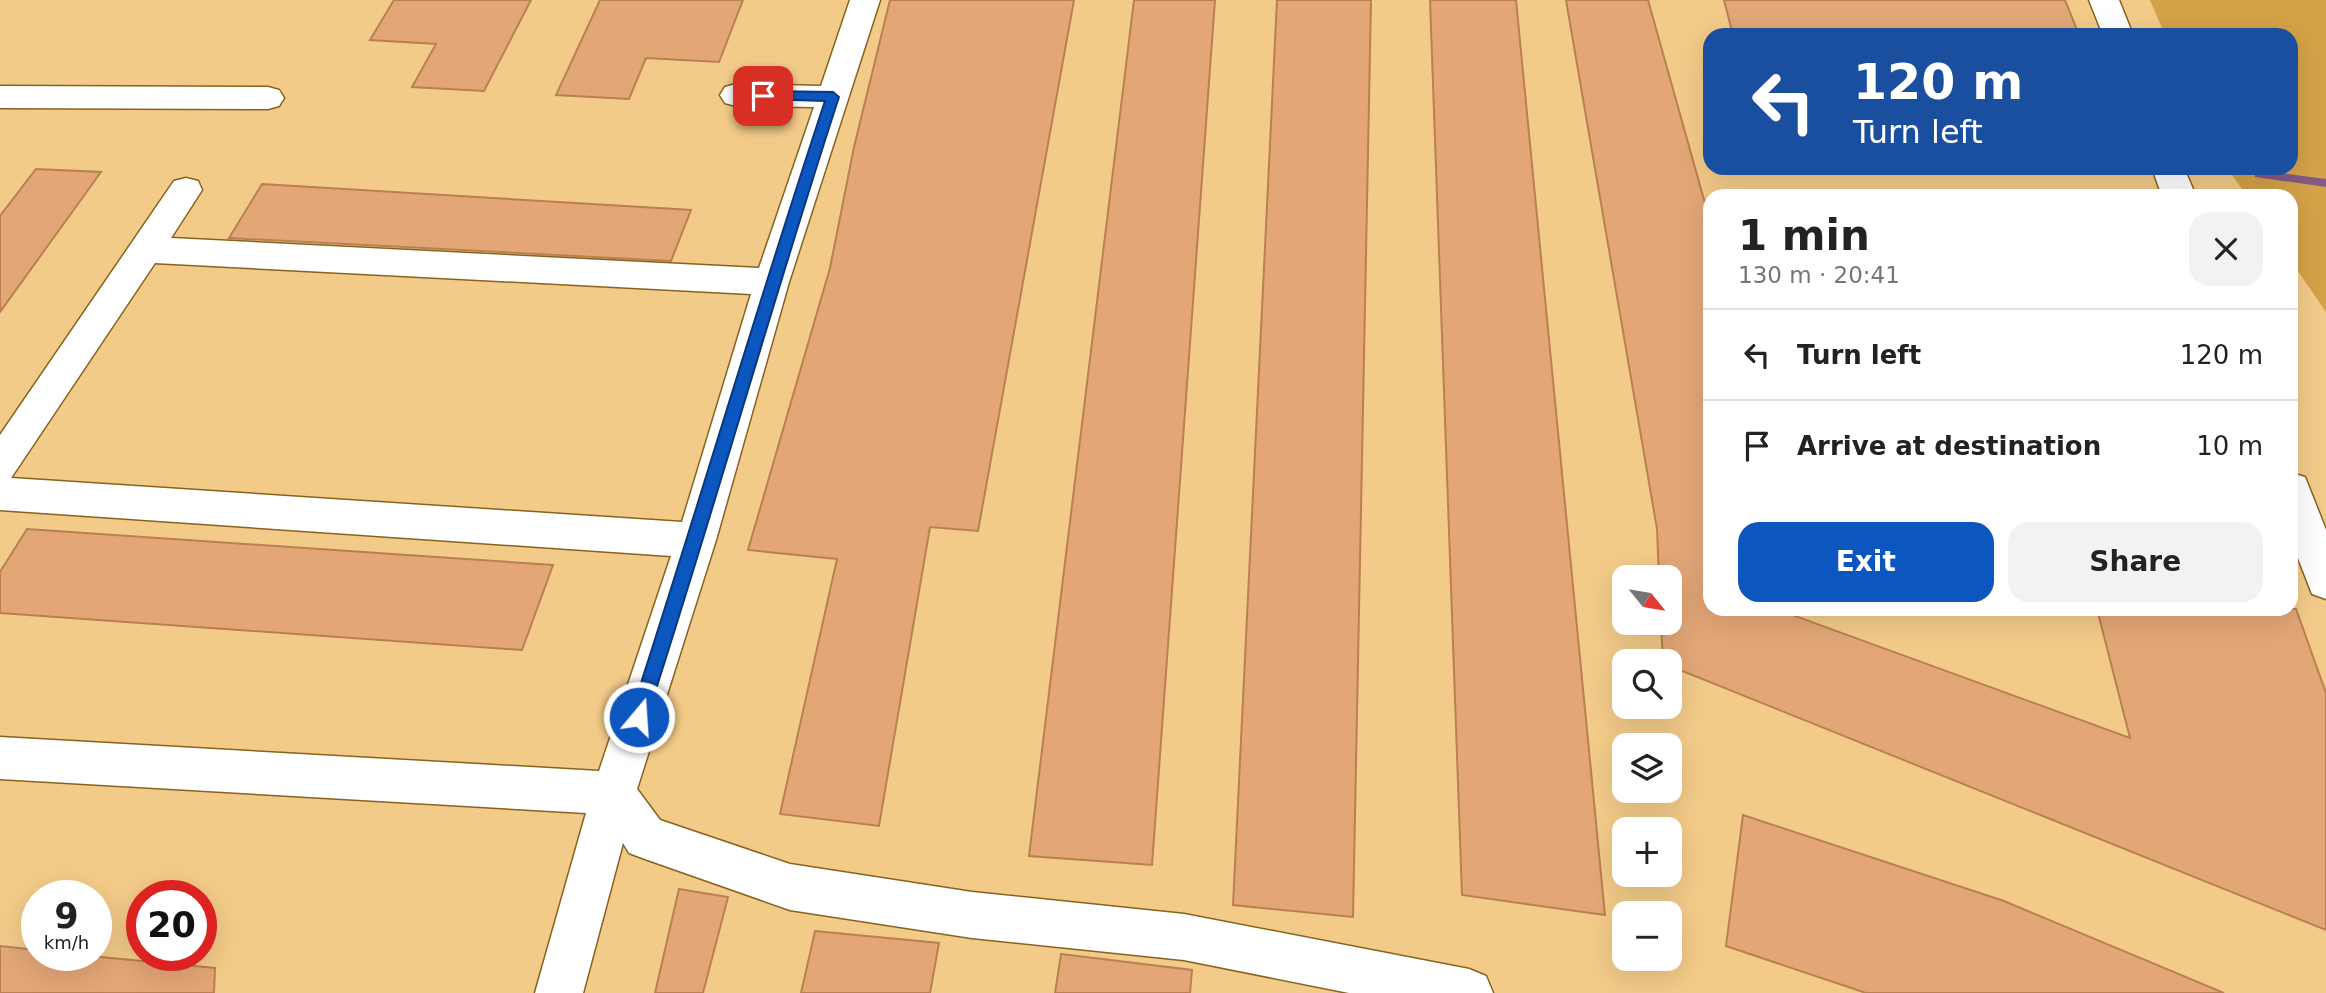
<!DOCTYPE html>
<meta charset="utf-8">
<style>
:root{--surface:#fff;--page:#f2f2f2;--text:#222;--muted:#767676;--line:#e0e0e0;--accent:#0c56c0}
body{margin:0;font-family:"DejaVu Sans",sans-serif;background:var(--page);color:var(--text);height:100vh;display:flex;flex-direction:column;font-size:26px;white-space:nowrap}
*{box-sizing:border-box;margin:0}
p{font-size:23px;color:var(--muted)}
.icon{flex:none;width:38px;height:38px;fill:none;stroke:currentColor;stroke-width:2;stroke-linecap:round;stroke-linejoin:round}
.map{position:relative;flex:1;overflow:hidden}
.sheet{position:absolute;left:1703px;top:189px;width:595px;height:427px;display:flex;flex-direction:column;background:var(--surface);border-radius:21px;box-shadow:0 7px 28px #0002}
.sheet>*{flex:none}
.banner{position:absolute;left:1703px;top:28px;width:595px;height:147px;border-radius:21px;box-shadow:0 7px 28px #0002;background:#1a4fa0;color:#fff;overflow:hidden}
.needle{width:46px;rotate:120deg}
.buttons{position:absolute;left:1612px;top:565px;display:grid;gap:14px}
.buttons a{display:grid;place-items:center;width:70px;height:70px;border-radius:14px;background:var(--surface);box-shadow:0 7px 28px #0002;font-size:35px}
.speed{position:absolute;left:21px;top:880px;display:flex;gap:14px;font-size:35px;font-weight:700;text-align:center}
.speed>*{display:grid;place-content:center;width:91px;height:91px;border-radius:50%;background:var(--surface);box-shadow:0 7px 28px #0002;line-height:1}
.speed small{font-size:18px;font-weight:400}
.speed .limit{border:10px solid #d22;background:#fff;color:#111}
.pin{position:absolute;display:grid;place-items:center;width:60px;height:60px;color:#fff;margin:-30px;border-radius:14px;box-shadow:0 4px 10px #0006}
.me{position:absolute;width:77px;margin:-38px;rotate:18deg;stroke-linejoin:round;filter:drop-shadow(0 0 5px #0008)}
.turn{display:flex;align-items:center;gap:24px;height:147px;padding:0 35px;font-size:32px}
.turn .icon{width:91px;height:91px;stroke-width:2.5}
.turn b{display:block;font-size:49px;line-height:60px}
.round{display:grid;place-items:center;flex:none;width:74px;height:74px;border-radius:21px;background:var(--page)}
.headline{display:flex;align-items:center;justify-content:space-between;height:119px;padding:0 35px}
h1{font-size:42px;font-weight:700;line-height:52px}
.button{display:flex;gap:14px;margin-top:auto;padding:14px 35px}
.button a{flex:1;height:80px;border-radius:21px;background:var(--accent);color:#fff;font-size:28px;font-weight:700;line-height:80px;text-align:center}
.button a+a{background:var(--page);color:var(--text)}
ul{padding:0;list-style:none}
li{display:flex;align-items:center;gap:21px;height:91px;padding:0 35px;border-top:2px solid var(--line)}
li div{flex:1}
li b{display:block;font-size:26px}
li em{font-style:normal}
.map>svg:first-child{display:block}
</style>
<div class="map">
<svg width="2326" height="993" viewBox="0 0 2326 993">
<rect width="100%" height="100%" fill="#f3cb89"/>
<!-- green -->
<path fill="#d4a248" d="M2150 0H2326V312L2291 261V196H2247L2227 168H2291V35H2165Z"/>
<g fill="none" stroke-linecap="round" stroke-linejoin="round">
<!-- stream -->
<path fill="#845987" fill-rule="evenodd" d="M2259 170 2326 179V187L2255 177V171Z"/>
</g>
<!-- building -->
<path fill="#e3a777" stroke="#ba8051" stroke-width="2" d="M394 0H531L484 91 412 87 436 44 370 40Z
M600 0H743L719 62 646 58 629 99 556 95Z
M890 0H1074L978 531 930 527 879 826 780 814 837 559 748 550 830 268 854 147Z
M1134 0H1215L1152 865 1029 856Z
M1277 0H1371L1353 917 1233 905Z
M1430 0H1516L1605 915 1462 895Z
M1566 0H1648L1710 221V609H1776L2130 738 2097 609H2296L2326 693V930L1670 666V662H1663L1661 623H1670V578H1659L1657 529Z
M1724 0H2065L2079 35H1733Z
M36 169 101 172 0 312V216Z
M262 184 691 210 671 261 229 238Z
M27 529 553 565 522 650 0 613V572Z
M1743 815 2004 901 2224 993H1866L1726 946Z
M679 889 728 897 703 993H655Z
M815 931 939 943 930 993H801Z
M0 946 37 950V956H90L215 968 214 993H0Z
M1061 954 1192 970 1190 993H1055Z"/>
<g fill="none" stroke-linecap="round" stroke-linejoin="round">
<defs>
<path id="minor" d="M850 0H880L789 282 716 540 637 789 660 820 790 864 972 892 1184 914 1469 969 1486 976 1493 993H1349L1184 960 972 938 790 910 645 859 629 853 623 843 583 993H535L586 813 0 779V737L599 771 671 556 0 510V435L174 181 186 178 198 181 202 190 171 238 759 268 814 107 736 106 725 103 720 95 725 87 736 84 821 86ZM155 263 751 294 682 522 11 478Z
M2089 0H2119L2133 35H2103Z
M0 86 268 87 279 90 284 98 279 106 268 109 0 108Z
M2152 168H2184L2196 196H2162Z
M2291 473 2305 477 2326 530V599L2312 594 2291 540Z"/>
</defs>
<!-- minor casing -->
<use href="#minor" stroke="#87631e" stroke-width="3"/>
<!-- minor -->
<use href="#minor" fill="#fff" fill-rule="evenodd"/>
</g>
<!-- route -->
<path fill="#0c56c0" stroke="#08387d" stroke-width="2" d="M763 91 833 92 839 97C772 302 714 511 647 717L645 723 639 725 632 723 630 717C697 512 757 305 825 101L758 99 756 96Z"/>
</svg>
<div class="buttons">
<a><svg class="needle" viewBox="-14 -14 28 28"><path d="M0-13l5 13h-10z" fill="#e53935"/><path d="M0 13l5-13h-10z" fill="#767676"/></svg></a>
<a><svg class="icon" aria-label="search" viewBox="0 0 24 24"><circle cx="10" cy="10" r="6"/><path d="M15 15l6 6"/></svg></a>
<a><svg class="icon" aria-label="layers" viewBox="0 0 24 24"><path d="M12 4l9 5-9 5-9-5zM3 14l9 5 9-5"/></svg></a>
<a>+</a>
<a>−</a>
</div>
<div class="speed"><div>9<small>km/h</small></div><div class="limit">20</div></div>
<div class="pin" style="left:763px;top:96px;background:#d93025"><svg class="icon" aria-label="arrive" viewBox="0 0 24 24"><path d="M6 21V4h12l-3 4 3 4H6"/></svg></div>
<svg class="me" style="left:639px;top:717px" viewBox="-20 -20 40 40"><circle r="17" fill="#0c56c0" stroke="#fff" stroke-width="3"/><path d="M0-11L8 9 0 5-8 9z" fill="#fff"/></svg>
<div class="banner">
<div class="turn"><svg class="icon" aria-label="left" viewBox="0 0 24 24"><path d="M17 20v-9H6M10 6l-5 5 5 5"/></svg><div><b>120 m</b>Turn left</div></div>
</div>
<section class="sheet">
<div class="headline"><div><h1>1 min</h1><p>130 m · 20:41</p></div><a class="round"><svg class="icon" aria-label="close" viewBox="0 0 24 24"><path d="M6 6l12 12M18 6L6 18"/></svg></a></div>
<ul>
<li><svg class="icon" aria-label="left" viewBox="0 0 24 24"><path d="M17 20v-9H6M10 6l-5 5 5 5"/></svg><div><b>Turn left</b></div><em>120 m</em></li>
<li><svg class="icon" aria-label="arrive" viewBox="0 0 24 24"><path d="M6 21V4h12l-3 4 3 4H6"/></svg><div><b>Arrive at destination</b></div><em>10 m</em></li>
</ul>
<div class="button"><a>Exit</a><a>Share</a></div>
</section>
</div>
